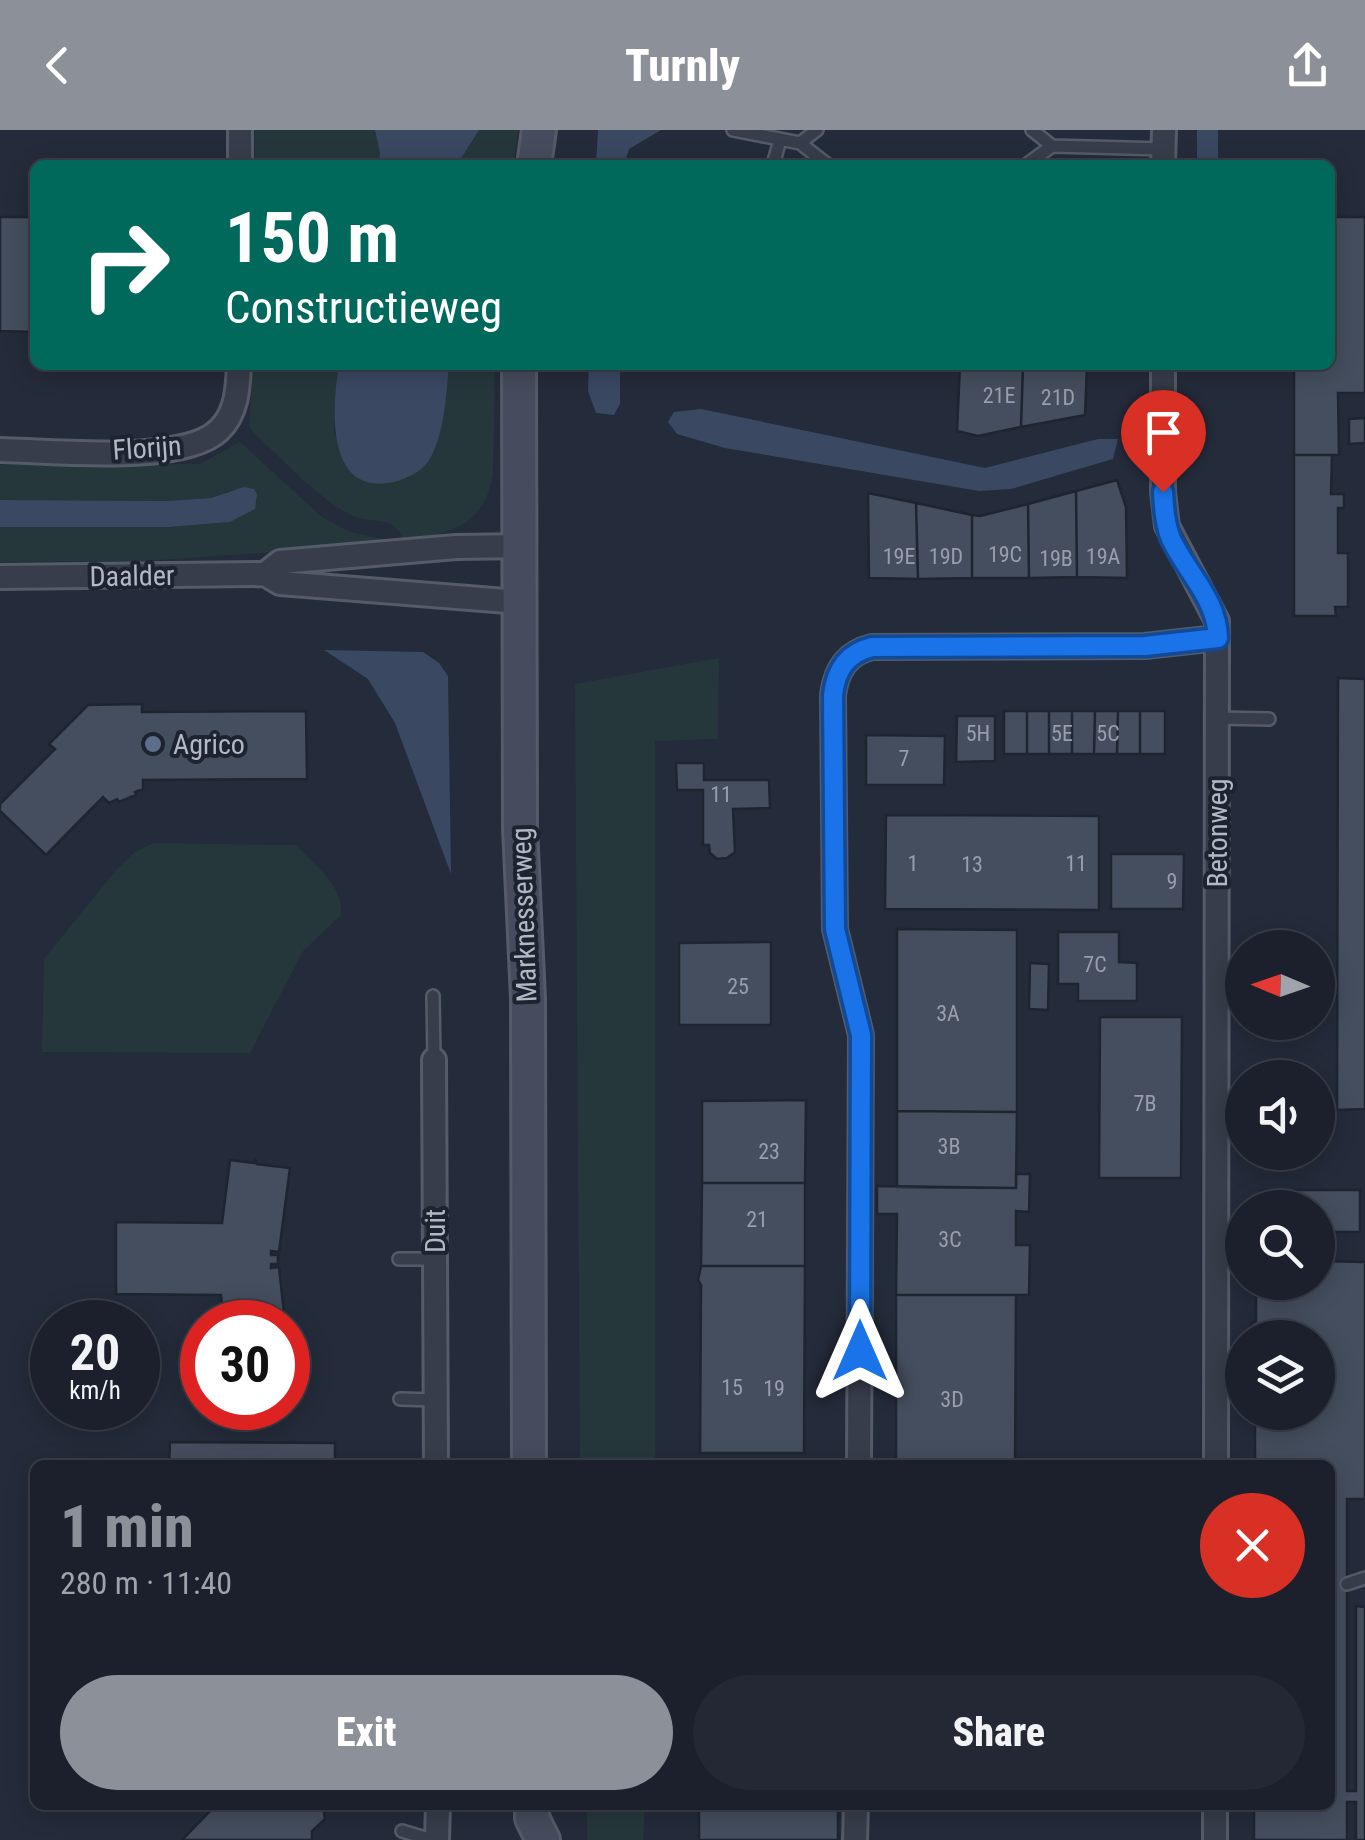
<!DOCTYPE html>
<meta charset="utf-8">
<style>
:root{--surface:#1b202c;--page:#242834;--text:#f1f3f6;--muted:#a0a3a9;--line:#393e48;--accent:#8c9099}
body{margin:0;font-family:"Roboto Condensed",sans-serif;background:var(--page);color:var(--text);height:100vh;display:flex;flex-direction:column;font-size:38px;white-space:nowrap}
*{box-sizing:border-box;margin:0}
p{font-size:32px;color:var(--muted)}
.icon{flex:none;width:55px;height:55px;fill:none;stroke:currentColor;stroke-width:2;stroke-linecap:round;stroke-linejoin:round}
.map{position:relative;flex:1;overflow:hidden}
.details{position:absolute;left:30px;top:1330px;width:1305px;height:350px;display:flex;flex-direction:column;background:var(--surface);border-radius:15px;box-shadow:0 5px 25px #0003,0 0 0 2px var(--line)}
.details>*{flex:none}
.banner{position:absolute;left:30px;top:30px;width:1305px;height:210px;border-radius:15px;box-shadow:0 5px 25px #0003,0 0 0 2px var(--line);background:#00695c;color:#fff;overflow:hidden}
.needle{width:65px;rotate:272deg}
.tools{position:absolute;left:1225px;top:800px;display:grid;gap:20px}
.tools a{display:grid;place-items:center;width:110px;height:110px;border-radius:50%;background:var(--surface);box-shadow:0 5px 25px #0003,0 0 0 2px var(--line);font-size:50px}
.speed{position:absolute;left:30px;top:1170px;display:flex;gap:20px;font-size:50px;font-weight:700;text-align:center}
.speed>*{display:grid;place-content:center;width:130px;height:130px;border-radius:50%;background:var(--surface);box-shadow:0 5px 25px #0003,0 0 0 2px var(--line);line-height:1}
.speed small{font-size:25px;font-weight:400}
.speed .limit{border:15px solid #d22;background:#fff;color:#111}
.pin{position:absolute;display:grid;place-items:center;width:85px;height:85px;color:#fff;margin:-102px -42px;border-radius:50% 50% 50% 0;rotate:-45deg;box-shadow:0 0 10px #0007}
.pin .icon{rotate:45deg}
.me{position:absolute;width:110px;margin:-55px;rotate:0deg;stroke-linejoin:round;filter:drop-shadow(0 0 8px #0008)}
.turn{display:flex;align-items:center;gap:35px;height:210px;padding:0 30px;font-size:45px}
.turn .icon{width:130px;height:130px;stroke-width:2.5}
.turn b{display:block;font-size:70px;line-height:85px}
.round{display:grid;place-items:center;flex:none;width:105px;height:105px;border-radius:52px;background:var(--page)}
.summary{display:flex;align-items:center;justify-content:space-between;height:170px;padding:0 30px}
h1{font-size:60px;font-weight:800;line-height:75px;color:var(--accent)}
.button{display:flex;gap:20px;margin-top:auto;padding:20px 30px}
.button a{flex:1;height:115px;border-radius:60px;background:var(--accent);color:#fff;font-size:40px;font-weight:800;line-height:115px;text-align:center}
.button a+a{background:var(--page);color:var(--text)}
header{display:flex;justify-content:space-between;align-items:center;height:130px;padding:0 30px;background:var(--accent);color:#fff;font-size:45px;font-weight:800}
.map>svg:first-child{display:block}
</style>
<header><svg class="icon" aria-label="back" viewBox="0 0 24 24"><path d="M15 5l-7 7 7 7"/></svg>Turnly<svg class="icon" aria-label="share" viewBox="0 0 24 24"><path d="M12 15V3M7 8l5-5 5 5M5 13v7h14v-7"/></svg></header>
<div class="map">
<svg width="1365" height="1710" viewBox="0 0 1365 1710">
<rect width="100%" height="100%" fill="#242b3a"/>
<!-- green -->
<path fill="#26373b" d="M255 0H375L380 23 378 35H255Z
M479 0H518L513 35H457Z
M253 235H339L334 304 407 349 430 330 443 289 449 235H495L493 343C485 397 450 402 404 412 396 384 372 395 351 385 321 371 279 326 253 302L249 295Z
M240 312 322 387 350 402 383 409 387 414 146 431 0 432V397H169L230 392 257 372 253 359 232 360 211 368 167 371 0 370V335L200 334Z
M719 528 718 609 655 611V1335H580L575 554Z
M154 713 296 715C315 735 344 756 341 785L303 821 250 923 42 922 44 829 116 740 135 722Z
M587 1675H645L643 1710H587Z"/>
<!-- water -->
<path fill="#3a4862" d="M375 0H479L457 35H378L380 23Z
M598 0H661L629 19 624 35H596Z
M1197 0H1218V35H1197Z
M339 235H449C446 266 445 299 431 327 424 341 407 349 393 352 325 367 332 277 339 235Z
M589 235H620V274L614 285 596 283 588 261Z
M701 279 985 338 1098 309H1118L1113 329 1011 359 979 361 725 318 677 304 668 292 674 282Z
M244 357 254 359 257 364 255 379 230 392 169 397H0V370L167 371 211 368Z
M324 520 423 522 439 533 448 546 451 744 395 593 368 549Z"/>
<!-- building -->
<path fill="#454e5e" stroke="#1e2531" stroke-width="2.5" d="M0 87H35V202L0 201Z
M1330 87H1365V263H1338L1339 325H1294V235H1330Z
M960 235H1023L1021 297 978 306 957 301Z
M1023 235 1087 237 1085 285 1021 297Z
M1365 288V313L1349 314V289Z
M1294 325H1332L1331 364H1344V378H1338V423H1348V477H1335L1336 486H1294Z
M1117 350 1126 377 1127 448 1077 447 1076 361Z
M1076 361 1077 447 1029 448 1028 374Z
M868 363 916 373 918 449 869 448Z
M916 373 972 385V448L918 449Z
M1028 374 1029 448H972V385L980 386Z
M1338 548 1365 549V979L1337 980Z
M142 574V582L306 581 307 649 143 650V659L135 662 136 665 119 672 117 669 109 673 103 667 46 725 0 681V674L55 619 49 614 88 575Z
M1004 581H1027V624H1004Z
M1027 581H1049V624H1027Z
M1049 581H1072V624H1049Z
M1072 581H1095L1094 624H1072Z
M1095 581H1118L1117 624H1094Z
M1118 581H1140V624H1117Z
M1140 581H1165V624H1140Z
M957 586H995V631L956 632Z
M866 605 945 606 944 655H866Z
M676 633H704V650H769L770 678 733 679 735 722 727 728 717 729 710 723 709 715H703V660H677Z
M886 685 1099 686V780L885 779Z
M1111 724H1184L1183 779H1111Z
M897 799 1017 800V982L897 981Z
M1058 802H1119V832L1137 833V871H1078V854H1058Z
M771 812V895H679V813Z
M1030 833 1049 834 1048 880 1029 879Z
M1100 887H1182L1181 1048H1099Z
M806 970 805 1053H702V971Z
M897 981 1017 982 1016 1058 897 1057Z
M255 1029 257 1034 290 1038 279 1122 271 1121V1125H278V1134H271V1138L279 1137 285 1192H224L221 1165 116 1164V1092L222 1093 230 1030 255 1033Z
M1016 1044H1030L1029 1082 1016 1081V1115H1030L1029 1165H896L897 1084H877V1056L1016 1058Z
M702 1053H805V1136H701Z
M1262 1060H1360V1102H1318V1078H1262Z
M1318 1131 1365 1132V1369H1347V1661H1356V1476L1365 1477V1710H1356V1672H1347V1710H1254V1675H1330V1335H1255V1282H1318V1208L1251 1206V1194L1256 1191V1152H1318Z
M701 1136H805L804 1323H700L701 1155 698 1150Z
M896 1165H1016L1015 1335H896Z
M170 1312 335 1313V1335H169Z
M216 1675H323L325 1689 312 1701V1710H182Z
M699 1675H838V1710H699Z"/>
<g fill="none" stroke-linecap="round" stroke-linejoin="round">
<defs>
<path id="service" d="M733 0 800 13
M817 0 800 13 828 35
M1052 16 1164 19
M773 35 780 10
M1026 35 1052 16 1032 0
M1217 588 1269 589
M433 866 434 930
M1217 974H1242
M399 1129H435
M400 1269 436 1270
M1347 1454 1365 1448
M402 1701 432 1710"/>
<path id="minor" d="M240 35V0
M1163 35 1164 0
M1163 235V362L1167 396 1217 491 1216 1335
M0 320C51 321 184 335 219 300 237 283 238 258 239 235
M265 444 280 432 456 417 519 416
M0 447 265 444 280 453 519 472
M434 930 436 1335
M859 1335 861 905 835 799 833 565C836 540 847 523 872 517L1145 516 1217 508
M437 1710 438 1675
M855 1710 856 1675
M1215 1710V1675"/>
<path id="secondary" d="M534 35 539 0
M519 235 520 698 528 869 529 1335
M532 1675V1688L543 1710"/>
</defs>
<!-- service casing -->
<use href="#service" stroke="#555b68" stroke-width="16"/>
<!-- minor casing -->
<use href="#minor" stroke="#555b68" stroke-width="28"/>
<!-- secondary casing -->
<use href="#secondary" stroke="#555b68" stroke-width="38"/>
<!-- service -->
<use href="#service" stroke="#373d4a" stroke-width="11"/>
<!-- minor -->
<use href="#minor" stroke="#373d4a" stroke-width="22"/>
<!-- secondary -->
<use href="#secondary" stroke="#464c5d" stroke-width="32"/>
</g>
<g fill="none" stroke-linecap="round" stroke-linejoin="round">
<defs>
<path id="route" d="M860 1221 861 905 835 799 833 565C836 540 847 523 872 517L1145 516 1218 508C1217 469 1187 443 1171 409 1165 394 1164 378 1163 362"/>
</defs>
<!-- route casing -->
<use href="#route" stroke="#114b97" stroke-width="25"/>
<!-- route -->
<use href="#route" stroke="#1a73e8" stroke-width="18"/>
</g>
<!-- markers -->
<circle fill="#5c6f8a" stroke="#1d232f" stroke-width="4" cx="153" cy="614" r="10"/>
<g text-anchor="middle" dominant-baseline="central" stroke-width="8" stroke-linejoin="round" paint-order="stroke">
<!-- number labels -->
<g font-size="22" fill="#989eac">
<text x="999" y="265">21E</text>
<text x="1058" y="267">21D</text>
<text x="1005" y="424">19C</text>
<text x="899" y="426">19E</text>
<text x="946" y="426">19D</text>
<text x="1103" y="426">19A</text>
<text x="1056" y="428">19B</text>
<text x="978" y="603">5H</text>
<text x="1062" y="603">5E</text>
<text x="1108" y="603">5C</text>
<text x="904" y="628">7</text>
<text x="721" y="664">11</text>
<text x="913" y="733">1</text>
<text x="1076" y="733">11</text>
<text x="972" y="734">13</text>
<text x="1172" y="751">9</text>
<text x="1095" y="834">7C</text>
<text x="738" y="856">25</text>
<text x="948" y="883">3A</text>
<text x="1145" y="973">7B</text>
<text x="949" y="1016">3B</text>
<text x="769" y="1021">23</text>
<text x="757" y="1089">21</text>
<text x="950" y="1109">3C</text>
<text x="732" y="1257">15</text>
<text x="774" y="1258">19</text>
<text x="952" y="1269">3D</text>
</g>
<!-- street labels -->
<g font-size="28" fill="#b3b8c6" stroke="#1d232f">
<text transform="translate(147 318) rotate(-4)">Florijn</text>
<text transform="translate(132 446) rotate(-1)">Daalder</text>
<text transform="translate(1217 703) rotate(-90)">Betonweg</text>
<text transform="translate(524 785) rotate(-92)">Marknesserweg</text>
<text transform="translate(435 1101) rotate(-90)">Duit</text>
</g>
<!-- poi labels -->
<g font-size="28" fill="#b3b8c6" stroke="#1d232f" text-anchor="start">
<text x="173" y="614">Agrico</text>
</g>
</g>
</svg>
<div class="tools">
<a><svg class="needle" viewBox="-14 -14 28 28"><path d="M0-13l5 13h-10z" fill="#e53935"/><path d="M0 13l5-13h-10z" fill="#a0a3a9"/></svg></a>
<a><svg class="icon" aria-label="sound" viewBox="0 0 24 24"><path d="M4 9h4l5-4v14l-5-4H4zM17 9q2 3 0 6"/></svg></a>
<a><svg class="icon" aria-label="search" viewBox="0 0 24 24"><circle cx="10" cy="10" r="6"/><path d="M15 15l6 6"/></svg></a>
<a><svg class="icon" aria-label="layers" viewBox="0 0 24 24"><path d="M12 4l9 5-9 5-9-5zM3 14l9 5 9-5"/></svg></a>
</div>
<div class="speed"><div>20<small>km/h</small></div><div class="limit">30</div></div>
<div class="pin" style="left:1163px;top:362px;background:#d93025"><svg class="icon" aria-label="arrive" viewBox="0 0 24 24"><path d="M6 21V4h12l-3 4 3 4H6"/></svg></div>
<svg class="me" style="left:860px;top:1221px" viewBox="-20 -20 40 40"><path d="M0-17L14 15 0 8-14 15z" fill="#1a73e8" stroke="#fff" stroke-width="4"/></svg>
<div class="banner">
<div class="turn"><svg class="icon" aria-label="right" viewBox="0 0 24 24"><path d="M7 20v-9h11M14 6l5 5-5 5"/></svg><div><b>150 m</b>Constructieweg</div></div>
</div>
<section class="details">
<div class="summary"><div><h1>1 min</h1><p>280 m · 11:40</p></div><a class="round" style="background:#d93025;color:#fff"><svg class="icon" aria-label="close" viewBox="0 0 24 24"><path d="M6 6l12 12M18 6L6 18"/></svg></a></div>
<div class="button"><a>Exit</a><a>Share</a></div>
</section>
</div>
